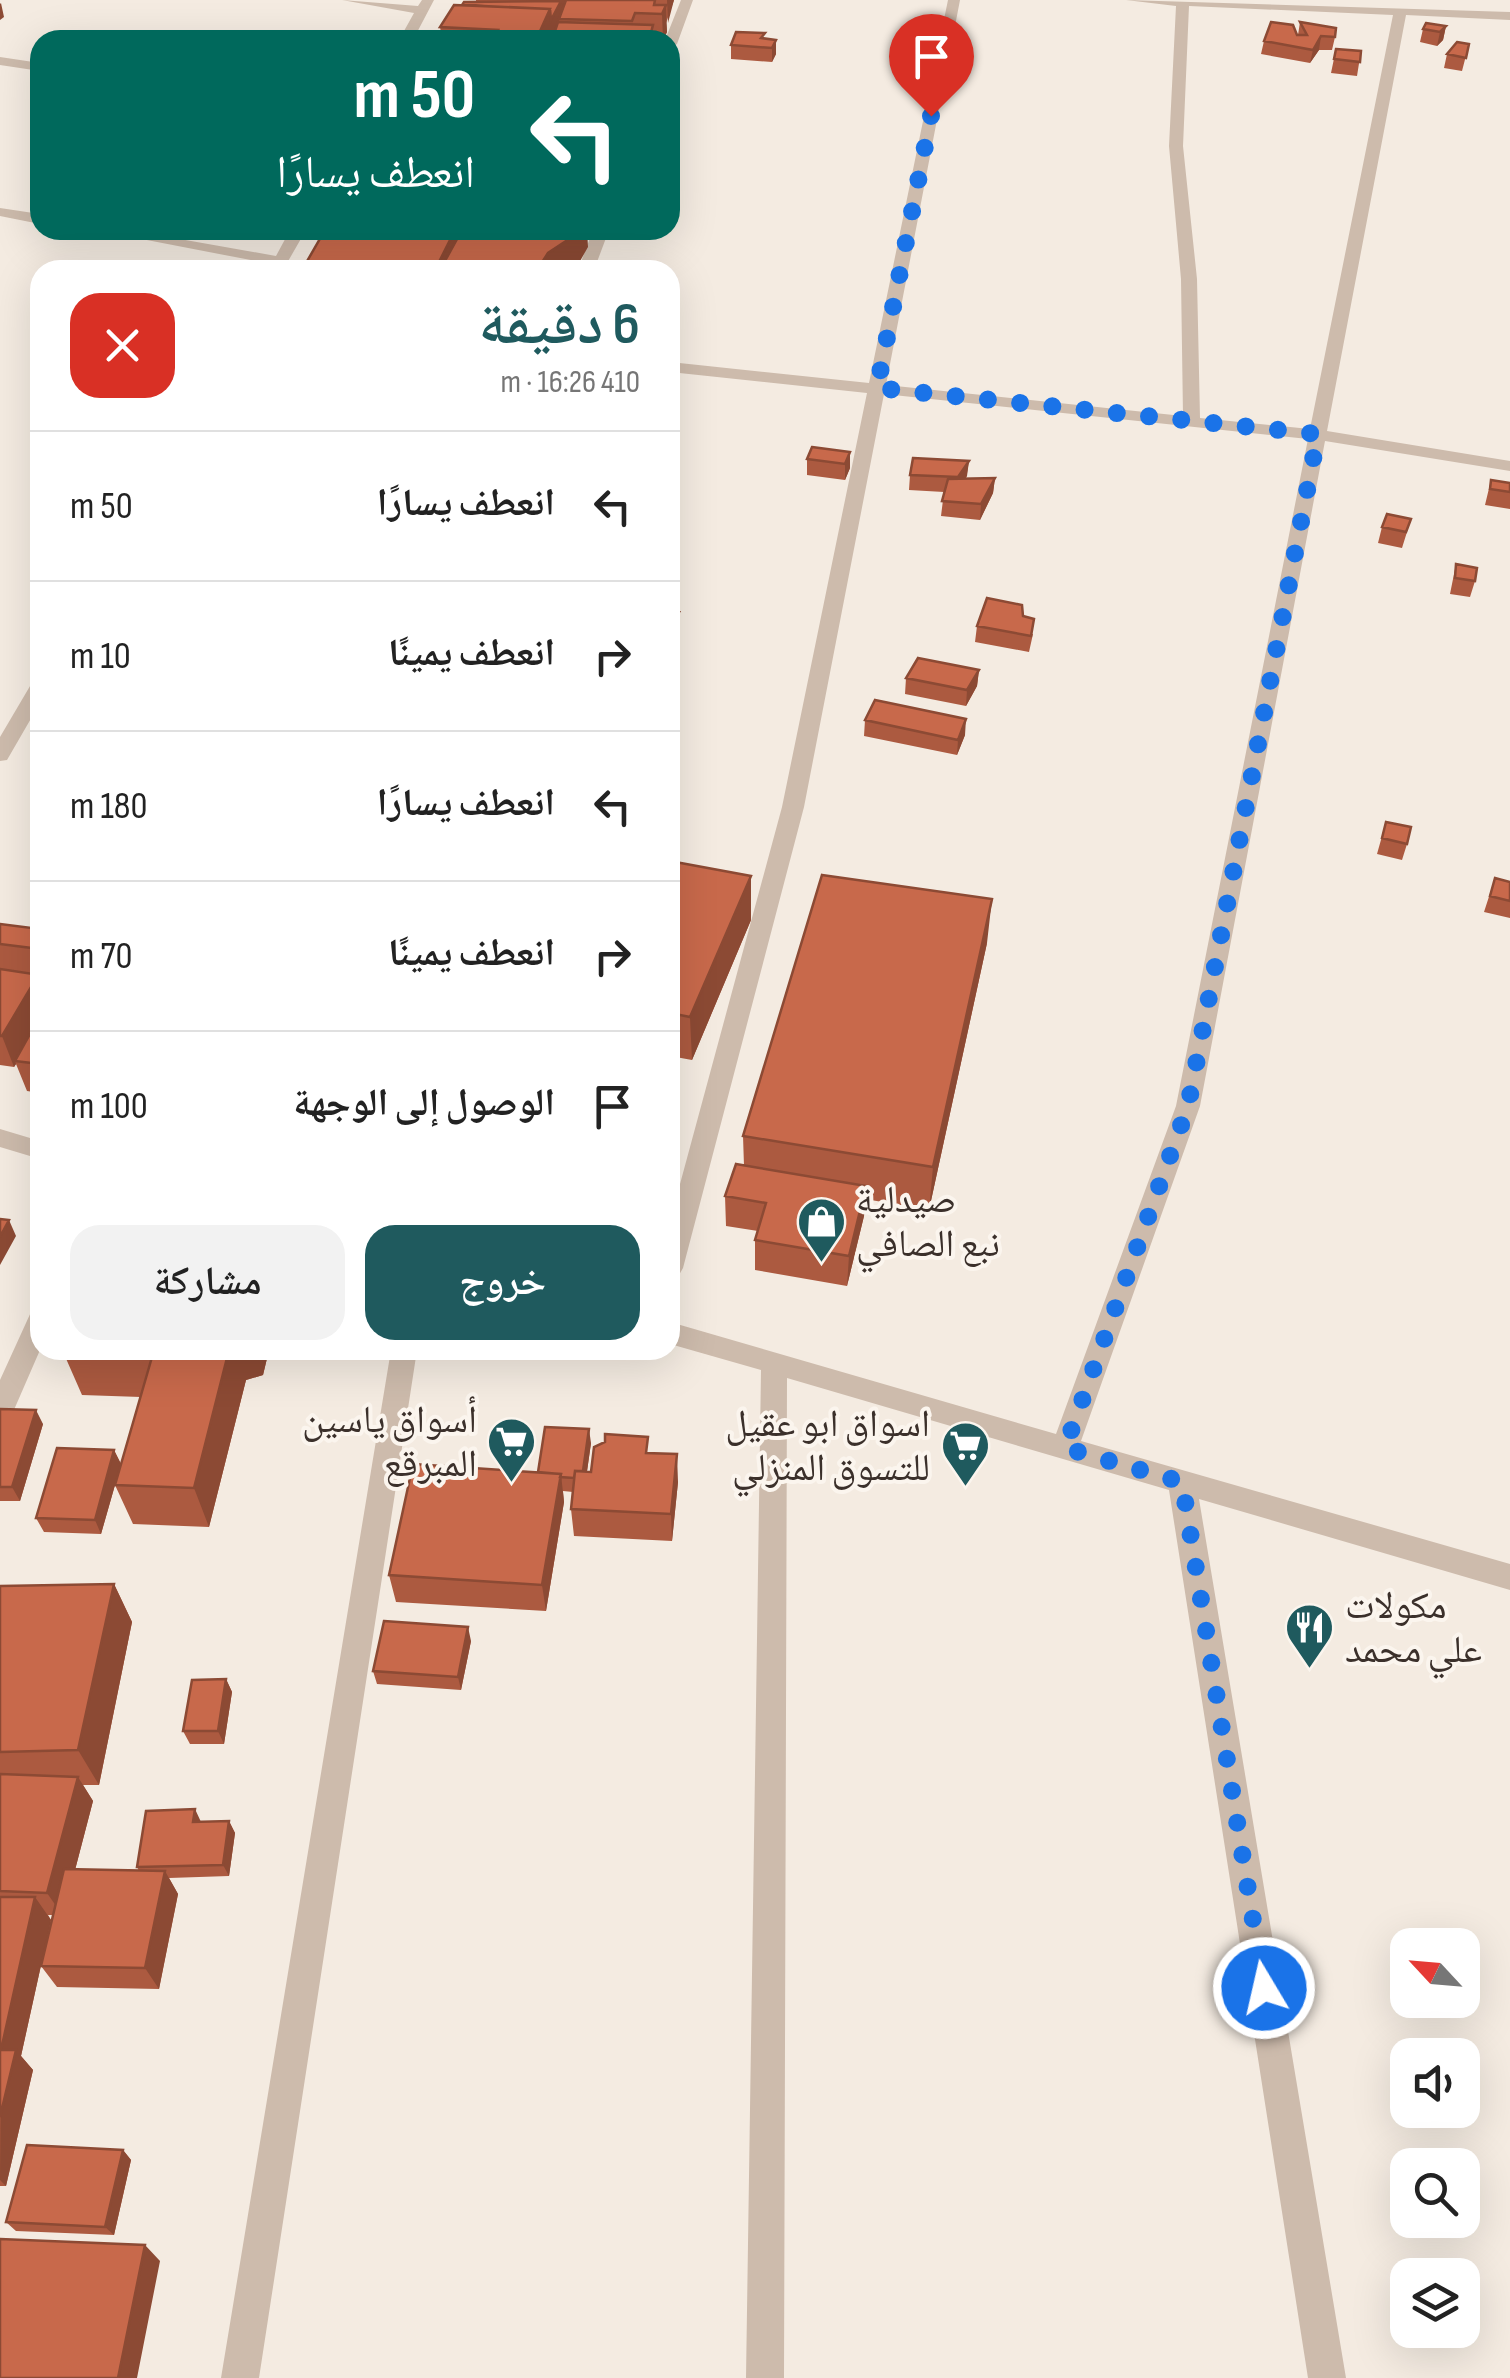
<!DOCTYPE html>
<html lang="ar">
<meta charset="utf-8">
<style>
:root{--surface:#fff;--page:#f2f2f2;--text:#222;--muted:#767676;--line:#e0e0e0;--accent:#1f5a5e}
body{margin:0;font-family:"Sofia Sans Condensed","Noto Naskh Arabic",sans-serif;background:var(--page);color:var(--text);direction:rtl;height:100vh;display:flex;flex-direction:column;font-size:38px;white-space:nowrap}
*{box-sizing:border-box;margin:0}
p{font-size:32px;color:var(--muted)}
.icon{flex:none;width:55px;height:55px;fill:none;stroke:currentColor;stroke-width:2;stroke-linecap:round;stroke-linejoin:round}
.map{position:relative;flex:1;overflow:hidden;direction:ltr}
.details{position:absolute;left:30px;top:260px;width:650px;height:1100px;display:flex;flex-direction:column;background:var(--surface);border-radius:30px;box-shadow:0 10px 40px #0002;direction:rtl}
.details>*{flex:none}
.banner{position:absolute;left:30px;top:30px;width:650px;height:210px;border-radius:30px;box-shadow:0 10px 40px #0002;direction:rtl;background:#00695c;color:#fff;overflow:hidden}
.needle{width:65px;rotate:296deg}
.tools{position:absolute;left:1390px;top:1928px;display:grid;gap:20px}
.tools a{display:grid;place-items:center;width:90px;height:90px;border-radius:20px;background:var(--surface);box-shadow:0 10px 40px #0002;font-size:50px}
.pin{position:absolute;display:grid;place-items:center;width:85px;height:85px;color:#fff;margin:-102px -42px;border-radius:50% 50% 50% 0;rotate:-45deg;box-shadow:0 0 10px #0007}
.pin .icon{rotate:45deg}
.me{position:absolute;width:110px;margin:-55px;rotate:351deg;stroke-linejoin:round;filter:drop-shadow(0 0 8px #0008)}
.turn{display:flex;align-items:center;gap:35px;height:210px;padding:0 40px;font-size:45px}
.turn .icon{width:130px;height:130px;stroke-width:2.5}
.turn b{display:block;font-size:70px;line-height:85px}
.round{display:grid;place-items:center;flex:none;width:105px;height:105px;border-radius:30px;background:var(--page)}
.overview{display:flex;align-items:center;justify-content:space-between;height:170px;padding:0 40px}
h1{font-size:60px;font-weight:600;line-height:75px;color:var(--accent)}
.button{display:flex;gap:20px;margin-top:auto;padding:20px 40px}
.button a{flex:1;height:115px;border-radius:30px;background:var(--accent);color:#fff;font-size:40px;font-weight:600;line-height:115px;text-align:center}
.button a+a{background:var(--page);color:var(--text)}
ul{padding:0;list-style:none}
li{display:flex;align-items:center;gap:30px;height:150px;padding:0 40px;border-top:2px solid var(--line)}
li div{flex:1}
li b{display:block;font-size:38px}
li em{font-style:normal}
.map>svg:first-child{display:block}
</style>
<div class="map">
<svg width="1510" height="2378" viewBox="0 0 1510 2378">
<rect width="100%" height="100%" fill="#f4ebe1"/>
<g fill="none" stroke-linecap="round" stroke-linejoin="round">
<!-- minor -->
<path fill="#cdbbac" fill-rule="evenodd" d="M342 0 418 6 422 0H434L413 40H399L414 13Z
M681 0H693L677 44 670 48V40H665Z
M948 0H960L886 385 1183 416 1181 279 1169 146 1176 6 1126 0 1510 12V20L1406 15 1327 431 1510 461V471L1325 441 1200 1106 1081 1441 1510 1564V1590L1199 1499 1346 2378H1308L1169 1490 787 1378 784 2378H746L761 1370 670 1344V1322L1056 1434 1176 1106 1308 439 884 394 804 807 683 1268 679 1275 670 1278V1221L782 807 867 393 670 372V362L869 383ZM1189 6 1393 15 1310 429 1200 418 1197 279 1183 146Z
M0 57 40 63V71L0 65Z
M0 208 40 214V224L0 216Z
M95 230H129L276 256 290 230H306L283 270H267L271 264Z
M593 230H609L594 270H578Z
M40 679V703L7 760 0 761V737L33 681Z
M0 1129 40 1141V1159L0 1147Z
M40 1309V1350L10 1419 0 1422V1380L31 1312Z
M391 1350H417L259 2378H221Z"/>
</g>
<!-- wall -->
<path fill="#ac5a40" d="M476 0H674L666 23 667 32 663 40H430L442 38 440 27 462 5 476 2Z
M1300 22 1335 37 1332 50H1319L1310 63 1261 54 1264 41 1298 35Z
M1446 26 1443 40 1437 46 1420 42 1423 29Z
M765 39 776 40V54L772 62 731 59V45Z
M1469 44 1462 71 1444 68 1447 54Z
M1336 49 1361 51 1357 76 1331 73Z
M850 452V468L845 480 807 475V459Z
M969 461 966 479 995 478 993 493 980 520 941 516 944 492 909 490 910 475Z
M1491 480 1510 483V509L1485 505Z
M1411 519 1402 548 1378 543 1382 527Z
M1456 564 1475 581 1470 597 1450 594Z
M977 626 1033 634 1029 652 975 642Z
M979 670 977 686 966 706 905 694 906 678Z
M865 720 965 735 957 755 864 736Z
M1386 822 1407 844 1402 860 1377 854Z
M670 861 751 876V920L692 1060 670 1056Z
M1495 878 1510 882V918L1484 912Z
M0 924 40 929V1093L27 1091 16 1064 14 1067 0 1065Z
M987 943 929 1210 865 1199 864 1216 847 1286 755 1270V1240L758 1231 726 1226 725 1196 744 1166 743 1136Z
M269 1350 263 1375 246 1380 209 1527 133 1524 115 1485 141 1397 82 1395 64 1354Z
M0 1409 43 1424 20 1501H0Z
M591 1443 587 1471 591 1472 649 1453 678 1482 672 1541 574 1536 571 1509 573 1492 563 1491 564 1502 546 1611 396 1602 389 1575 538 1472Z
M114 1450 121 1464 101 1534 44 1532 36 1518Z
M114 1584 132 1622 99 1785H83L93 1801 75 1870 139 1871 137 1867 201 1822 229 1821 235 1833 229 1876 169 1878 178 1894 159 1989 57 1987 41 1966 53 1915H48L51 1920 21 2056 33 2070 6 2186H0V1586Z
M471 1641 461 1690 377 1684 373 1671Z
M226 1679 232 1692 224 1744H190L183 1731Z
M123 2150 131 2160 114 2235 16 2231 6 2222Z"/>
<!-- shaded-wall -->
<path fill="#8c4a34" d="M555 0H567L559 19 560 33 556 40H536L550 9 556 11Z
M667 0H674L668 23Z
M1 3 4 17 0 20V4Z
M666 5 667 32 663 40 662 14Z
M1446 26 1443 40 1437 46 1440 32Z
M1321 36 1319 50 1310 63 1313 50Z
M776 40V54L772 62V48Z
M455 230H462L460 270H435Z
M572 230H587L588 247 575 270H540L539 267 548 253Z
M675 365 676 380 670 396V379Z
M675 442V458L670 470V453Z
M850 452V468L845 480V464Z
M969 461 967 476 957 492 958 477Z
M995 478 993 493 980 520 981 504Z
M679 612V628L670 640V624Z
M979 670 977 686 966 706 967 690Z
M966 719 965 735 957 755 958 740Z
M751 876V920L692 1060 690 1017Z
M992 899 987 943 929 1210 933 1167Z
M34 982 40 997V1022L15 1061 16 1064 14 1067 2 1036Z
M866 1186 864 1216 847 1286 849 1256Z
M9 1220 16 1236 0 1265V1237Z
M229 1350H269L263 1375 246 1380 209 1527 194 1488Z
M36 1410 43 1424 20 1501 12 1487Z
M589 1429 591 1443 584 1493 582 1478Z
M114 1450 121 1464 101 1534 95 1520Z
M677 1454 678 1482 672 1541 671 1514Z
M561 1474 564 1502 546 1611 542 1585Z
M114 1584 132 1622 99 1785 78 1750Z
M468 1627 471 1641 461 1690 458 1677Z
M226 1679 232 1692 224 1744 218 1731Z
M78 1777 93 1801 63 1916 47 1893Z
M195 1809 201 1822H193Z
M229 1821 235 1833 229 1876 223 1865Z
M165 1871 178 1894 159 1989 145 1968Z
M35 1897 51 1920 21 2056 33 2070 6 2186 0 2180 1 2050Z
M123 2150 131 2160 114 2235 105 2227Z
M145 2245 160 2261 137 2378H118Z"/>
<!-- building -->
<path fill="#c8694b" stroke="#8c4a34" stroke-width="2.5" d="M566 0H655L654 5H666L662 14 635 13 632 21 559 19Z
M561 1 551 20 550 9 462 5 464 2Z
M454 5 550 9 536 40H492L498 30 440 27Z
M558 22 653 25 649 40H552Z
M1271 22 1293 25 1297 35H1307L1300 22 1336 28 1335 37 1321 36 1313 50 1264 41Z
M1426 23 1446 26 1440 32 1423 29Z
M736 32 765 33 761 38 776 40 772 48 731 45Z
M431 37 487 40H430Z
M1457 42 1469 44 1466 58 1447 54Z
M1336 49 1361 51 1360 62 1334 59Z
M325 230H455L435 270H302Z
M462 230H572L566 241 548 253 539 267 558 269 557 270H440Z
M670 364 675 365 670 379Z
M812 447 850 452 845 464 807 459Z
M913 458 969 461 958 477 910 475Z
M995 478 981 504 942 501 948 479Z
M1491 480 1510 483V492L1490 489Z
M1387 514 1411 519 1406 532 1382 527Z
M1456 564 1477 568 1475 581 1455 578Z
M987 598 1022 605 1023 616 1034 619 1031 636 977 626Z
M670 610 679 612 670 624Z
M918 658 979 670 967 690 906 678Z
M875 700 966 719 958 740 865 720Z
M1386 822 1411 827 1407 844 1382 838Z
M670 861 751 876 690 1017 670 1013Z
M822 875 992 899 933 1167 743 1136Z
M1495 878 1510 882V901L1490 896Z
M0 924 40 929V949L0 944Z
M0 969 40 975V982H34L2 1036H0Z
M40 1016V1064L15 1061Z
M736 1164 866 1186 849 1256 755 1240 766 1203 725 1196Z
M0 1219 9 1220 0 1237Z
M65 1350H229L194 1488 115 1485 152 1357 64 1354Z
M0 1409 36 1410 12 1487H0Z
M545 1427 589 1429 583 1471H575L574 1478 560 1477 561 1474 538 1472Z
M605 1434 648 1437 646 1453 677 1454 671 1514 571 1509 575 1471 591 1472 594 1447 605 1442Z
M57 1448 114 1450 95 1520 36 1518Z
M413 1464 561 1474 542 1585 389 1575Z
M114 1584 78 1750 0 1752V1586Z
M384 1621 468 1627 458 1677 373 1671Z
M226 1679 218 1731H183L192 1680Z
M0 1774 78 1777 47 1893 0 1891Z
M195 1809 193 1822 229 1821 223 1865 137 1867 146 1811Z
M64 1869 165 1871 145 1968 41 1966Z
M0 1897H35L1 2050H16L0 2117Z
M27 2145 123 2150 105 2227 6 2222Z
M0 2239 145 2245 118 2378H0Z"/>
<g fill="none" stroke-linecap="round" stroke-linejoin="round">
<!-- route -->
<path stroke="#1a73e8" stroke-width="18" stroke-dasharray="0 32.4" d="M931 116 877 388 1318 434 1188 1106 1065 1448 1182 1482 1264 1988"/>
</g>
<!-- icons -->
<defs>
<symbol id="shop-pin" viewBox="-11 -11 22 30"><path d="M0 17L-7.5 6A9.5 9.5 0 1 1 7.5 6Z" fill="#1f5a5e" stroke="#fbf5ee"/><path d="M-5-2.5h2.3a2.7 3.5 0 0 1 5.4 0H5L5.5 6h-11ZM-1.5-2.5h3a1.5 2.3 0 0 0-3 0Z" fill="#fff"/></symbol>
<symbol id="supermarket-pin" viewBox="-11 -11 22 30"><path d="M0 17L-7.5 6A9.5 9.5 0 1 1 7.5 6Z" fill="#1f5a5e" stroke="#fbf5ee"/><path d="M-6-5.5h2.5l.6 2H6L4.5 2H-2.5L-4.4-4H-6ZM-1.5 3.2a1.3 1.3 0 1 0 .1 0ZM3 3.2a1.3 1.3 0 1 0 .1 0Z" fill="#fff"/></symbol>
<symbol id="restaurant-pin" viewBox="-11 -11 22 30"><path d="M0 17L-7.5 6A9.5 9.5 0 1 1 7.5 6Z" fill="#1f5a5e" stroke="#fbf5ee"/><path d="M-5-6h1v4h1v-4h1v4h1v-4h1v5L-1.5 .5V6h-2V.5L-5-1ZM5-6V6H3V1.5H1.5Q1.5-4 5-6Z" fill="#fff"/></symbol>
</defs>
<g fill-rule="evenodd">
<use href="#shop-pin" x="794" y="1194" width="55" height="75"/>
<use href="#supermarket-pin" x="484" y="1414" width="55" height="75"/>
<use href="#supermarket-pin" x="938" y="1418" width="55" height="75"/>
<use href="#restaurant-pin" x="1282" y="1600" width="55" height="75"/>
</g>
<g text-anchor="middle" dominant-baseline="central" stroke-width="8" stroke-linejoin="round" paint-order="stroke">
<!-- poi labels -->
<g font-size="38" fill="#3b302b" stroke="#fbf5ee" text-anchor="start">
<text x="856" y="1200">صيدلية<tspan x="856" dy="44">نبع الصافي</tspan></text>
<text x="477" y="1420" text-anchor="end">أسواق ياسين<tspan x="477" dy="44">المبرقع</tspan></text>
<text x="930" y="1424" text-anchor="end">اسواق ابو عقيل<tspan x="930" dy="44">للتسوق المنزلي</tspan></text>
<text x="1345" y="1606">مكولات<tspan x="1345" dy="44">علي محمد</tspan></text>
</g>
</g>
</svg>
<div class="tools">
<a><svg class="needle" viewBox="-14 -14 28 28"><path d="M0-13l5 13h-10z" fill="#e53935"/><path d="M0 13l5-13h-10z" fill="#767676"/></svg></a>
<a><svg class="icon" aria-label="sound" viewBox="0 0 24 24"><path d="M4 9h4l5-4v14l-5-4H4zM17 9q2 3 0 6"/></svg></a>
<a><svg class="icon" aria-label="search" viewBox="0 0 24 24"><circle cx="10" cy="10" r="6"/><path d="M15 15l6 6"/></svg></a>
<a><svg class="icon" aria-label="layers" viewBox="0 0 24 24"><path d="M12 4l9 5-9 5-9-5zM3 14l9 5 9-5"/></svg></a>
</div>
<div class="pin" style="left:931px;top:116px;background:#d93025"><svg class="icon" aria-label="arrive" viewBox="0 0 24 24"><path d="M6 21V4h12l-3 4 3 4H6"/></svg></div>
<svg class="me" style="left:1264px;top:1988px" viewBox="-20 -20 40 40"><circle r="17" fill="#1a73e8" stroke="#fff" stroke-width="3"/><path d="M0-11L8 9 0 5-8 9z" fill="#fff"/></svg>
<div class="banner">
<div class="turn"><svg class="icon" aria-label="left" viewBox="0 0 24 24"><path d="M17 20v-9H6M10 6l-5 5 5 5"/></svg><div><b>50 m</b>انعطف يسارًا</div></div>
</div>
<section class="details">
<div class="overview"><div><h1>6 دقيقة</h1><p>410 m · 16:26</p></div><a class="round" style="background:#d93025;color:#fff"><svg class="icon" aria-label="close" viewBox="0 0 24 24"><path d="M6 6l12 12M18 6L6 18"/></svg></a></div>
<ul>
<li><svg class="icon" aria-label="left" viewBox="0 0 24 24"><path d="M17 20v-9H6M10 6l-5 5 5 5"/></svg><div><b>انعطف يسارًا</b></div><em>50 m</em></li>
<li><svg class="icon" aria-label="right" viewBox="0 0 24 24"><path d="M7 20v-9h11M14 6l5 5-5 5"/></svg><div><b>انعطف يمينًا</b></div><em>10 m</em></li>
<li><svg class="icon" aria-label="left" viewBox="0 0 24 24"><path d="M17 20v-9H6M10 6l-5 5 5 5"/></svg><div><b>انعطف يسارًا</b></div><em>180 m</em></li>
<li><svg class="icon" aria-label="right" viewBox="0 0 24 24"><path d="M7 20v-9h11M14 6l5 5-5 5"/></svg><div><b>انعطف يمينًا</b></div><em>70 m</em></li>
<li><svg class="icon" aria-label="arrive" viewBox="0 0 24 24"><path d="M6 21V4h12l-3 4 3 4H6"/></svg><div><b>الوصول إلى الوجهة</b></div><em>100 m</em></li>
</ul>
<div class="button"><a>خروج</a><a>مشاركة</a></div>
</section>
</div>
